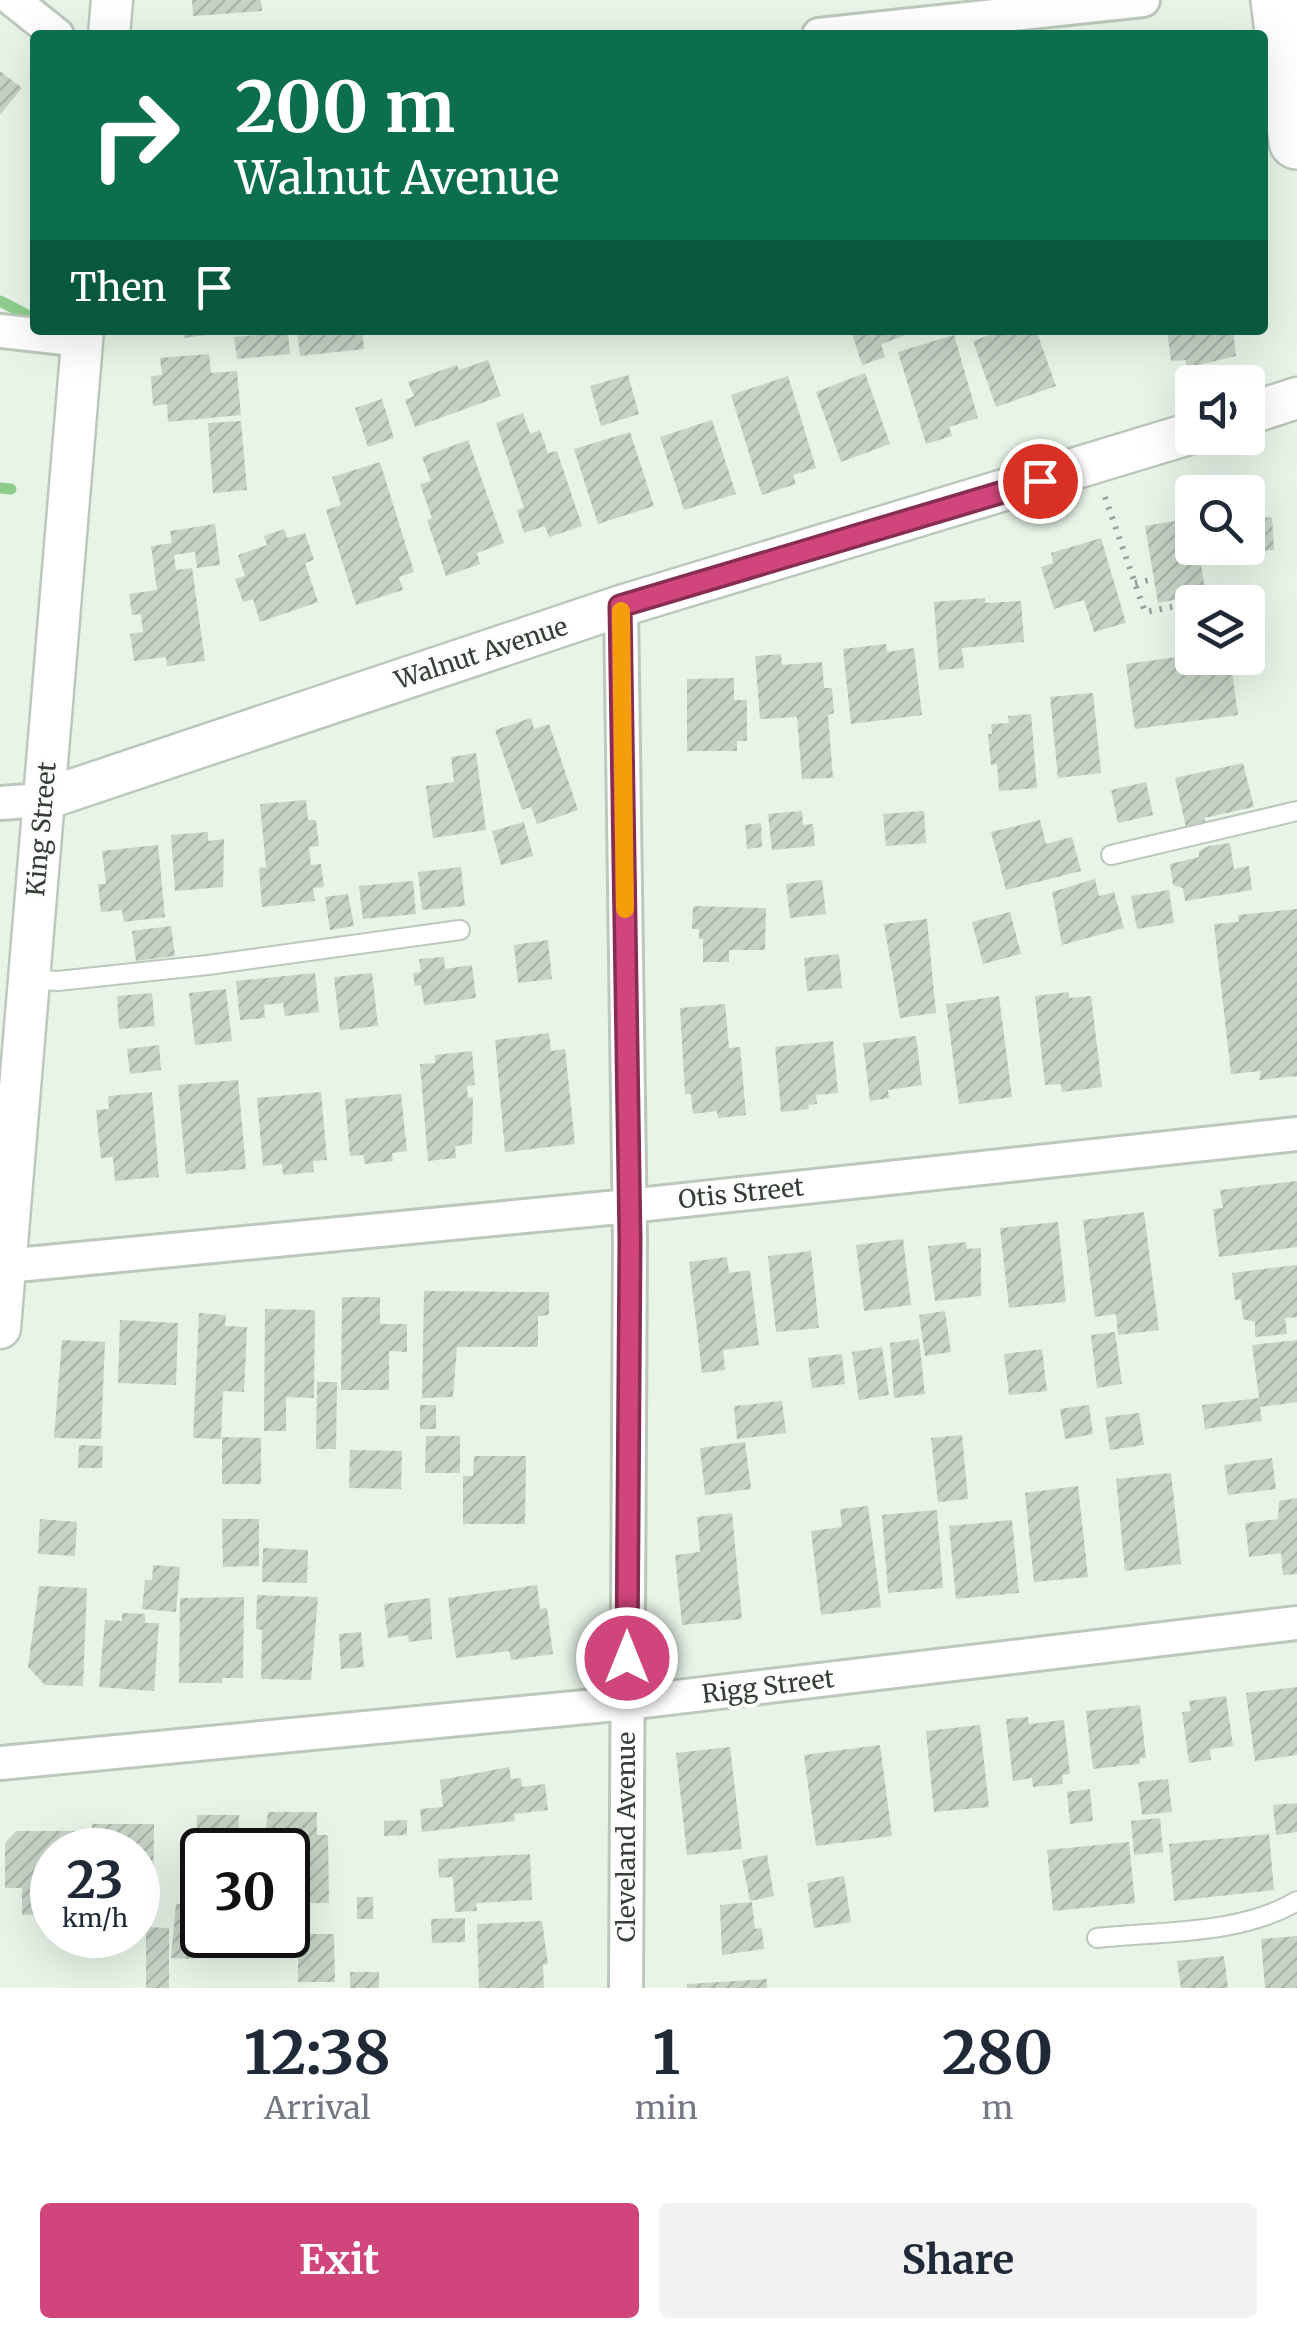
<!DOCTYPE html>
<style>
:root{--surface:#fff;--page:#f2f2f3;--text:#1f2937;--muted:#747a83;--accent:#cf457c}
body{margin:0;font-family:Merriweather,serif;background:var(--page);color:var(--text);height:100vh;display:flex;flex-direction:column;font-size:38px;white-space:nowrap}
*{box-sizing:border-box;margin:0}
p{font-size:32px;color:var(--muted)}
.icon{flex:none;width:55px;height:55px;fill:none;stroke:currentColor;stroke-width:2;stroke-linecap:round;stroke-linejoin:round}
.map{position:relative;height:1988px;overflow:hidden}
.drawer{display:flex;flex-direction:column;background:var(--surface);flex:1}
.drawer>*{flex:none}
.guide{position:absolute;left:30px;top:30px;width:1238px;height:305px;border-radius:10px;box-shadow:0 10px 40px #0002;background:#0b6e4f;color:#fff;overflow:hidden}
.buttons{position:absolute;left:1175px;top:365px;display:grid;gap:20px}
.buttons a{display:grid;place-items:center;width:90px;height:90px;border-radius:10px;background:var(--surface);box-shadow:0 10px 40px #0002;font-size:50px}
.speed{position:absolute;left:30px;top:1828px;display:flex;gap:20px;font-size:50px;font-weight:700;text-align:center}
.speed>*{display:grid;place-content:center;width:130px;height:130px;border-radius:50%;background:var(--surface);box-shadow:0 10px 40px #0002;line-height:1}
.speed small{font-size:25px;font-weight:400}
.speed .limit{border:5px solid #111;border-radius:15px;background:#fff;color:#111}
.pin{position:absolute;display:grid;place-items:center;width:85px;height:85px;color:#fff;margin:-42px;border:5px solid #fff;border-radius:50%;box-shadow:0 2px 10px #0007}
.me{position:absolute;width:110px;margin:-55px;rotate:0deg;stroke-linejoin:round;filter:drop-shadow(0 0 8px #0008)}
.turn{display:flex;align-items:center;gap:35px;height:210px;padding:0 40px;font-size:45px}
.turn .icon{width:130px;height:130px;stroke-width:2.5}
.turn b{display:block;font-size:70px;line-height:85px}
.then{display:flex;align-items:center;height:95px;padding:0 40px;background:#0003;gap:20px;font-size:38px}
.eta{display:flex;justify-content:space-evenly;align-items:center;height:170px;text-align:center}
.eta b{font-size:60px;font-weight:700;line-height:70px}
.action{display:flex;gap:20px;margin-top:auto;padding:20px 40px}
.action a{flex:1;height:115px;border-radius:10px;background:var(--accent);color:#fff;font-size:40px;font-weight:700;line-height:115px;text-align:center}
.action a+a{background:var(--page);color:var(--text)}
.map>svg:first-child{display:block}
</style>
<div class="map">
<svg width="1297" height="1988" viewBox="0 0 1297 1988">
<defs>
<pattern id="building-hatch" width="6" height="6" patternUnits="userSpaceOnUse" patternTransform="scale(2.5)"><rect width="6" height="6" fill="#c6d3c6"/><path d="M-1 1l2-2M0 6l6-6M5 7l2-2" fill="none" stroke="#abb6ab"/></pattern>
</defs>
<rect width="100%" height="100%" fill="#e8f4e8"/>
<g fill="none" stroke-linecap="round" stroke-linejoin="round">
<!-- stream -->
<path stroke="#8dce8d" stroke-width="11" d="M0 301 35 319
M0 488 11 489"/>
</g>
<!-- building -->
<path fill="url(#building-hatch)" d="M192 0H261L262 11 193 16Z
M0 71 22 88 0 115Z
M183 330H230V332L184 338Z
M362 330 364 349 300 356 297 331Z
M851 330H904L906 335 881 344 885 357 862 365Z
M1004 330H1036L1056 386 996 407 973 341Z
M1167 330H1233L1236 356 1186 368V360L1171 361Z
M288 332 290 354 237 359 234 337Z
M954 335 978 418 949 427 952 436 926 444 898 352Z
M209 354 211 373 237 371 241 415 168 422 167 404 153 406 151 376 162 375 160 358Z
M488 360 501 396 415 427 405 400 414 396 408 382 457 365 459 370Z
M865 373 890 444 841 462 816 392Z
M628 375 639 414 601 426 590 386Z
M788 376 816 468 793 475 796 484 762 495 731 395Z
M382 399 394 438 368 447 355 408Z
M523 413 530 434 540 430 548 453 557 451 582 526 549 537 545 526 524 533 517 510 524 508 496 423Z
M712 420 736 494 684 510 660 437Z
M241 421 247 490 213 493 208 423Z
M630 432 654 506 598 524 574 449Z
M468 440 504 543 477 553 480 564 446 576 427 520 432 518 420 484 431 481 422 457Z
M380 462 414 572 399 577 403 590 356 605 326 510 341 505 332 477Z
M1272 517 1274 550 1205 556 1204 548H1248V519Z
M1192 518V548H1198L1206 594 1158 603 1145 526Z
M215 524 220 565 197 568 195 552 174 555 176 570 192 568 205 661 167 666 166 657 134 661 130 634 143 632 141 614 132 615 129 594 157 590 151 546 172 543 170 531Z
M284 529 287 538 305 533 314 560 305 563 318 602 260 622 253 599 243 602 235 579 245 576 238 555 267 545 264 536Z
M1101 538 1126 623 1094 632 1084 600 1054 609 1041 567 1053 563 1051 553Z
M985 598V603L1021 601 1024 642 962 648 964 668 939 670 934 602Z
M886 644 887 652 914 648 922 715 851 724 843 649Z
M781 654 782 665 822 662 824 688H832L834 713 828 715 833 778 802 779 797 717 760 719 755 656Z
M1192 655 1230 658 1238 715 1135 729 1126 664Z
M734 678V700H747V741H737V751H687V679Z
M1093 693 1101 773 1058 778 1050 697Z
M1031 714 1037 788 999 791 997 764 991 765 988 734H992L991 724 1009 723 1008 716Z
M531 718 534 729 549 724 578 810 537 824 531 807 522 810 495 730Z
M476 753 486 830 433 838 426 786 454 782 451 757Z
M1243 763 1254 807 1204 818 1206 823 1186 828 1175 778Z
M1146 782 1153 815 1118 823 1111 790Z
M306 800 308 820H316L319 846 309 847 311 865 321 864 324 887 313 888 315 901 262 907 259 868 266 867 260 804Z
M802 811 803 825 813 824 815 846 772 850 768 814Z
M924 811 926 843 886 846 883 814Z
M1040 820 1046 844 1072 837 1081 871 1006 890 991 832Z
M524 822 533 856 501 865 492 831Z
M761 823 762 847 747 849 745 825Z
M208 832V841L224 839 223 887 175 891 171 835Z
M1230 843 1234 869 1249 866 1252 890 1185 901 1183 888 1173 885 1170 864 1199 857V851L1209 846Z
M158 845 165 917 124 922 122 910 101 912 98 884H106L102 851Z
M461 867 465 906 422 910 418 872Z
M1095 879 1099 896 1114 892 1124 928 1062 945 1052 892Z
M822 880 826 914 790 918 786 884Z
M413 881 416 914 363 919 359 886Z
M1169 890 1174 923 1137 929 1131 896Z
M348 894 354 926 330 930 325 897Z
M693 906 766 908 765 950H729V962H703V939H699V929H692Z
M1297 909V1076L1259 1080 1261 1071 1231 1074 1214 924 1239 922 1238 915Z
M1010 912 1021 954 983 964 972 922Z
M927 919 936 1013 900 1018 884 924Z
M171 926 175 956 136 961 132 931Z
M548 940 552 979 518 983 514 945Z
M839 954 842 988 807 991 804 958Z
M444 957 445 969 472 965 476 998 424 1005 421 985 415 986 413 973 421 972 419 959Z
M315 973 319 1012 285 1016 283 1003 264 1005 265 1018 240 1020 236 981Z
M372 973 378 1026 340 1030 334 977Z
M226 989 232 1041 195 1045 189 993Z
M1069 992V998L1091 996 1102 1087 1062 1092 1061 1084 1045 1085 1035 996Z
M152 993 155 1026 119 1029 117 996Z
M999 996 1012 1097 959 1104 946 1004Z
M725 1004 729 1048 740 1047 746 1115 718 1118 717 1111 693 1114 691 1094H685L680 1008Z
M549 1033 551 1051 565 1049 575 1144 505 1152 495 1040Z
M916 1036 922 1085 888 1090 889 1098 870 1101 863 1043Z
M833 1041 838 1093 816 1095 817 1104 808 1105 809 1109 781 1112 775 1047Z
M159 1045 161 1070 130 1074 127 1049Z
M472 1051 475 1085 467 1086 468 1098 473 1097 472 1144 455 1146 456 1158 428 1161 420 1064 435 1063V1055Z
M238 1080 246 1169 186 1174 178 1085Z
M152 1092 159 1177 115 1181 113 1157 101 1158 96 1110 109 1109 108 1096Z
M321 1092 327 1160 313 1161 314 1172 283 1175 282 1164 263 1166 257 1098Z
M401 1094 407 1151 392 1153 393 1161 365 1164 363 1155 350 1156 345 1099Z
M1297 1181V1247L1219 1257 1213 1209 1223 1208 1220 1190Z
M1144 1212 1159 1330 1118 1335 1116 1314 1095 1317 1083 1220Z
M1058 1222 1066 1302 1009 1308 1000 1228Z
M903 1239 911 1305 864 1311 856 1245Z
M966 1242 967 1249 981 1248V1296L935 1301 928 1246Z
M811 1251 819 1328 776 1332 768 1256Z
M727 1257 729 1273 750 1270 759 1345 723 1350 725 1370 702 1373 689 1262Z
M1297 1265V1317L1285 1318 1287 1334 1255 1337V1322L1243 1319 1241 1299 1235 1300 1232 1273Z
M424 1291 549 1292V1315L538 1316V1347H457L453 1397 422 1398Z
M342 1297H380V1324H407V1352L389 1351V1390H341Z
M265 1309 315 1310 314 1398 286 1397V1431H264Z
M945 1311 951 1352 925 1356 919 1315Z
M199 1313 226 1315 225 1326 247 1327 244 1392 223 1391 221 1439 193 1438Z
M120 1320 178 1323 176 1385 118 1383Z
M1115 1332 1122 1384 1097 1388 1091 1335Z
M919 1339 925 1394 894 1398 890 1343Z
M62 1340 105 1342 101 1439 54 1438Z
M1297 1340V1402L1260 1407 1262 1421 1205 1429 1202 1405 1259 1398 1252 1345Z
M882 1347 889 1395 859 1400 852 1352Z
M1042 1349 1047 1391 1009 1395 1004 1354Z
M842 1354 845 1384 812 1388 808 1358Z
M317 1382H337L336 1449H316Z
M782 1401 786 1433 737 1439 734 1406Z
M420 1405H436V1429H420Z
M1089 1405 1093 1434 1065 1439 1060 1409Z
M1139 1413 1144 1445 1110 1450 1105 1417Z
M962 1435 968 1499 938 1502 931 1438Z
M426 1436H460V1473H425Z
M222 1437 261 1438V1484H222Z
M745 1442 751 1489 705 1495 700 1448Z
M79 1445 103 1446 102 1468H78Z
M350 1450 402 1451 401 1489 349 1488Z
M474 1456H526L525 1524H463V1476H473Z
M1272 1458 1276 1489 1228 1495 1224 1465Z
M1171 1473 1181 1564 1125 1571 1116 1479Z
M1078 1486 1088 1577 1034 1582 1025 1493Z
M1297 1498V1574L1283 1575 1281 1553 1249 1557 1245 1523 1278 1519 1279 1501Z
M868 1506 881 1607 821 1615 811 1531 842 1527 840 1509Z
M937 1510 943 1588 888 1593 882 1515Z
M732 1513 742 1619 682 1625 675 1555 700 1552 697 1517Z
M40 1519 77 1522 75 1556 38 1554Z
M222 1519H259V1566L223 1567Z
M1012 1520 1019 1593 956 1599 949 1526Z
M263 1548 308 1550 307 1583 262 1582Z
M153 1565 180 1567 176 1612 142 1609 145 1580H152Z
M537 1585 540 1609 547 1608 553 1654 511 1660 509 1651 456 1658 448 1598Z
M39 1586 87 1588 83 1686 45 1685 28 1667Z
M257 1595 318 1597 311 1680 261 1679 262 1630 256 1629Z
M244 1597 243 1678H222V1683H179L180 1598Z
M430 1598 432 1639 409 1642 408 1635 388 1638 384 1604Z
M122 1613 145 1614V1623H159L154 1691 99 1687 105 1620 122 1621Z
M361 1632 364 1667 341 1669 339 1634Z
M1297 1687V1755L1255 1761 1246 1693Z
M1226 1696 1233 1746 1210 1749 1211 1760 1189 1763 1182 1712 1191 1711 1189 1701Z
M1140 1705 1146 1758H1139L1140 1764 1093 1769 1086 1711Z
M1028 1717 1029 1724 1064 1720 1070 1774 1062 1775 1063 1784 1033 1787 1032 1778 1013 1781 1006 1719Z
M980 1725 989 1807 934 1812 926 1731Z
M880 1745 892 1836 816 1846 804 1755Z
M730 1747 742 1849 687 1855 676 1753Z
M509 1767 511 1779 521 1778 522 1787 545 1784 548 1810 514 1814 515 1821 422 1832 420 1809 443 1807 440 1780Z
M1168 1779 1172 1812 1142 1815 1138 1782Z
M1090 1789 1093 1821 1070 1824 1067 1792Z
M1297 1803V1832L1276 1835 1273 1805Z
M268 1812H317V1835H328L329 1903H300V1922H288V1850H263Z
M197 1815H239L238 1850H202V1901H196Z
M1160 1818 1163 1852 1134 1855 1131 1821Z
M407 1820V1835L384 1836V1821Z
M92 1824H154L153 1916H138V1850H92Z
M16 1831H82V1850H52V1914L22 1915V1888H5V1843Z
M1269 1834 1274 1890 1174 1901 1169 1844Z
M1129 1842 1135 1903 1053 1911 1047 1850Z
M530 1854 532 1900 476 1903 477 1911 455 1912 453 1877 439 1878 438 1859Z
M767 1855 774 1896 750 1901 742 1860Z
M844 1876 851 1922 814 1928 807 1883Z
M357 1897H373V1919H357Z
M752 1902 755 1929 762 1928 764 1949 722 1955 720 1905Z
M176 1904H193L194 1959 171 1958Z
M465 1918V1942L432 1943 431 1919Z
M542 1921 548 1964 543 1965 544 1988H479L477 1924Z
M146 1927 169 1928V1988H146Z
M298 1934H334L335 1982H298Z
M1297 1936V1988H1265L1261 1939Z
M1224 1956 1228 1988H1181L1177 1961Z
M350 1972H379V1988H350Z
M767 1979V1988H687V1984Z"/>
<g fill="none" stroke-linecap="round" stroke-linejoin="round">
<defs>
<path id="service" d="M1111 855 1297 811
M29 979 58 981 208 965 460 930
M1097 1938C1161 1931 1241 1935 1297 1901"/>
<path id="minor" d="M13 0 57 35
M819 35 1143 0
M0 331 83 340
M621 606 630 1240 626 1988
M0 803 42 800
M6 1266 629 1206 1297 1134
M0 1763 627 1703 1297 1623"/>
<path id="tertiary" d="M109 35 112 0
M1248 414 1297 398
M42 800 621 606 1192 433
M0 1328 83 330"/>
<path id="trunk" d="M1279 0 1297 141"/>
</defs>
<!-- service casing -->
<use href="#service" stroke="#bcc8bc" stroke-width="22"/>
<!-- minor casing -->
<use href="#minor" stroke="#bcc8bc" stroke-width="38"/>
<!-- tertiary casing -->
<use href="#tertiary" stroke="#bcc8bc" stroke-width="45"/>
<!-- trunk casing -->
<use href="#trunk" stroke="#bcc8bc" stroke-width="60"/>
<!-- path -->
<path stroke="#99a299" stroke-width="6" stroke-dasharray="2.5 8" stroke-linecap="butt" d="M1105 497 1145 612 1176 606
M1135 583 1154 579"/>
<!-- service -->
<use href="#service" stroke="#fff" stroke-width="18"/>
<!-- minor -->
<use href="#minor" stroke="#fff" stroke-width="32"/>
<!-- tertiary -->
<use href="#tertiary" stroke="#fff" stroke-width="40"/>
<!-- trunk -->
<use href="#trunk" stroke="#fff" stroke-width="55"/>
</g>
<g fill="none" stroke-linecap="round" stroke-linejoin="round">
<defs>
<path id="route" d="M627 1658 630 1240 620 606 1040 481"/>
</defs>
<!-- route casing -->
<use href="#route" stroke="#872d51" stroke-width="25"/>
<!-- route -->
<use href="#route" stroke="#cf457c" stroke-width="18"/>
<!-- slow -->
<path stroke="#f59e0b" stroke-width="18" d="M621 611 625 909"/>
</g>
<g text-anchor="middle" dominant-baseline="central" stroke-width="8" stroke-linejoin="round" paint-order="stroke">
<!-- street labels -->
<g font-size="25" fill="#383d38" stroke="#fcfefc">
<text transform="translate(481 653) rotate(-18)">Walnut Avenue</text>
<text transform="translate(41 829) rotate(-85)">King Street</text>
<text transform="translate(741 1193) rotate(-6)">Otis Street</text>
<text transform="translate(768 1686) rotate(-7)">Rigg Street</text>
<text transform="translate(626 1837) rotate(-90)">Cleveland Avenue</text>
</g>
</g>
</svg>
<div class="buttons">
<a><svg class="icon" aria-label="sound" viewBox="0 0 24 24"><path d="M4 9h4l5-4v14l-5-4H4zM17 9q2 3 0 6"/></svg></a>
<a><svg class="icon" aria-label="search" viewBox="0 0 24 24"><circle cx="10" cy="10" r="6"/><path d="M15 15l6 6"/></svg></a>
<a><svg class="icon" aria-label="layers" viewBox="0 0 24 24"><path d="M12 4l9 5-9 5-9-5zM3 14l9 5 9-5"/></svg></a>
</div>
<div class="speed"><div>23<small>km/h</small></div><div class="limit">30</div></div>
<div class="pin" style="left:1040px;top:481px;background:#d93025"><svg class="icon" aria-label="arrive" viewBox="0 0 24 24"><path d="M6 21V4h12l-3 4 3 4H6"/></svg></div>
<svg class="me" style="left:627px;top:1658px" viewBox="-20 -20 40 40"><circle r="17" fill="#cf457c" stroke="#fff" stroke-width="3"/><path d="M0-11L8 9 0 5-8 9z" fill="#fff"/></svg>
<div class="guide">
<div class="turn"><svg class="icon" aria-label="right" viewBox="0 0 24 24"><path d="M7 20v-9h11M14 6l5 5-5 5"/></svg><div><b>200 m</b>Walnut Avenue</div></div>
<div class="then">Then<svg class="icon" aria-label="arrive" viewBox="0 0 24 24"><path d="M6 21V4h12l-3 4 3 4H6"/></svg></div>
</div>
</div>
<section class="drawer">
<div class="eta">
<div><b>12:38</b><p>Arrival</p></div>
<div><b>1</b><p>min</p></div>
<div><b>280</b><p>m</p></div>
</div>
<div class="action"><a>Exit</a><a>Share</a></div>
</section>
